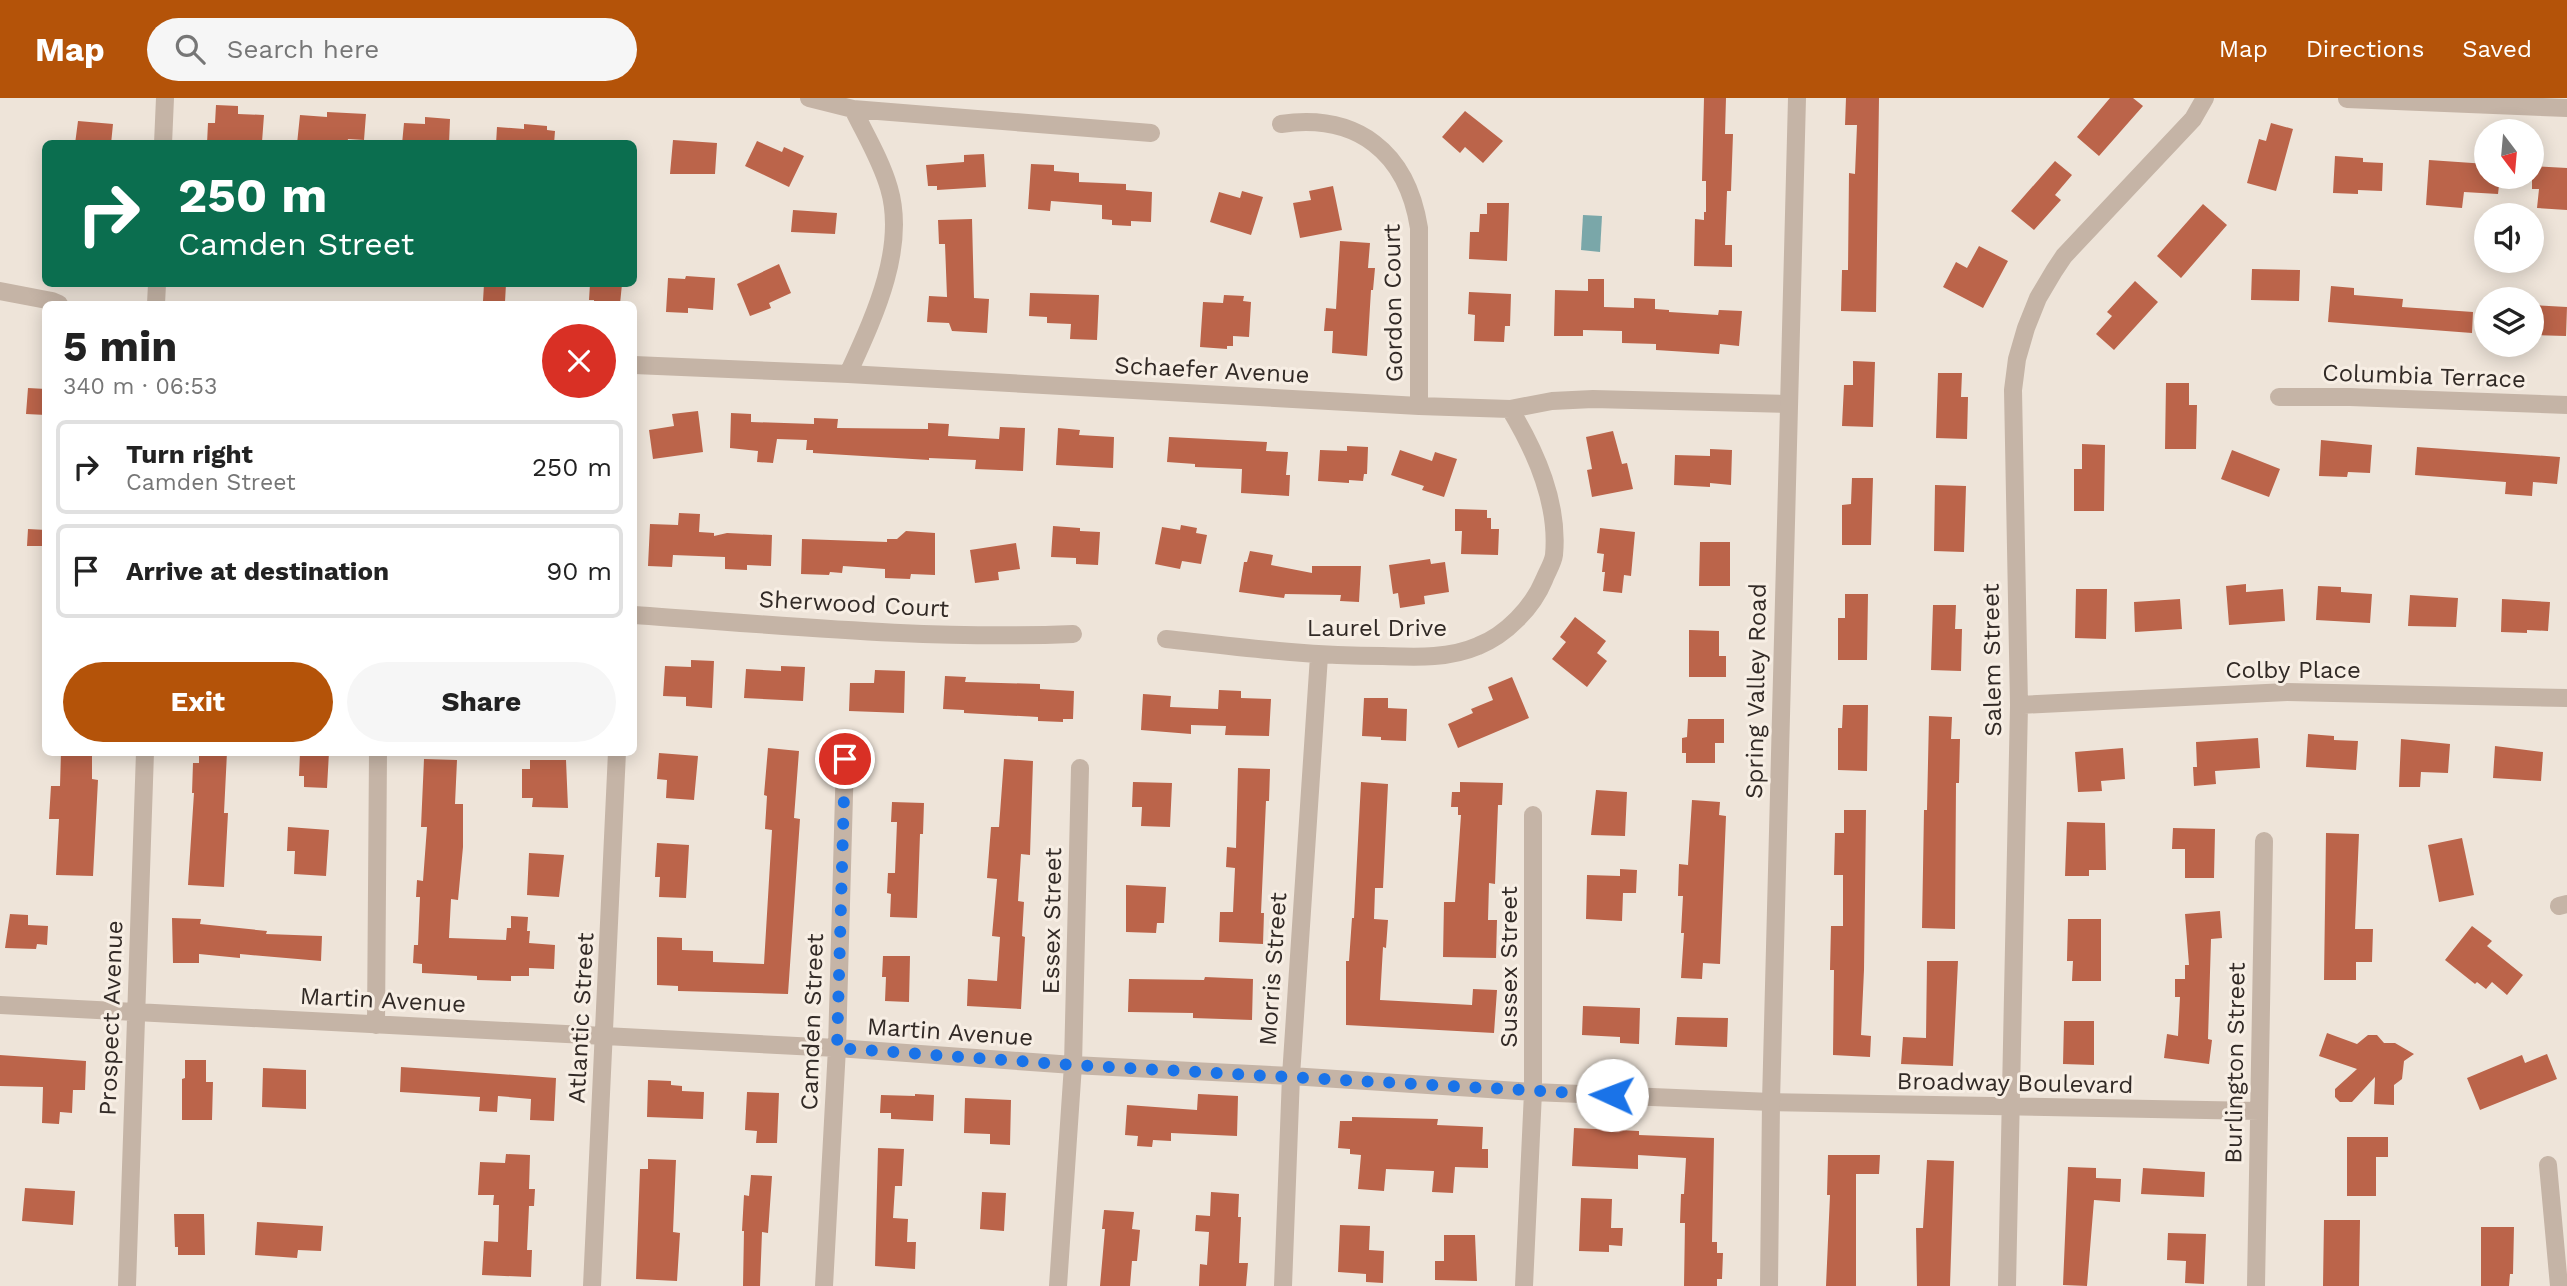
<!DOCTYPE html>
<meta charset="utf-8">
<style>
:root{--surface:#fff;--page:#f6f6f6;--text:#222;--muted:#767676;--line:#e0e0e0;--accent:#b45309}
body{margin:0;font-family:"Work Sans",sans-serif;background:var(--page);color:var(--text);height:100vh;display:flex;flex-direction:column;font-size:26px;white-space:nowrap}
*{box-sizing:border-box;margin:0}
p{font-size:23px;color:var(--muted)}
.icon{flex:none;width:38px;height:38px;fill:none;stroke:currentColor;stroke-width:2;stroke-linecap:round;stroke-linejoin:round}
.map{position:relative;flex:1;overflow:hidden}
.panel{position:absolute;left:42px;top:203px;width:595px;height:455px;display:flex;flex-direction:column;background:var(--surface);border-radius:10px;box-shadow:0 4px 18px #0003}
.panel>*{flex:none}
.hud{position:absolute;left:42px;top:42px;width:595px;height:147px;border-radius:10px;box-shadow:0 4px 18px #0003;background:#0b6e4f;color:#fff;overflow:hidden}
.needle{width:46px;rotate:164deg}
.tools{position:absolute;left:2474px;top:21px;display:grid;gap:14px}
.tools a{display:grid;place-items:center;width:70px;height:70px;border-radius:50%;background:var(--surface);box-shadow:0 4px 18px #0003;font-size:35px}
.pin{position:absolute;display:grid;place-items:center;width:60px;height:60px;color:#fff;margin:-30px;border:4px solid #fff;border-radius:50%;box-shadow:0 2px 7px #0007}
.me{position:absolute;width:77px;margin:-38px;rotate:272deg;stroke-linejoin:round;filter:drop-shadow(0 0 5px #0008)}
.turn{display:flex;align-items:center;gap:24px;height:147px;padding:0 21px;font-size:32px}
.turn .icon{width:91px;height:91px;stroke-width:2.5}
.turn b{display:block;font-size:49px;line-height:60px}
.round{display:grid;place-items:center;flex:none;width:74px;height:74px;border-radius:37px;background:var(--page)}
.headline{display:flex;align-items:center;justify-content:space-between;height:119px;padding:0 21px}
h1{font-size:42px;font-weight:700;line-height:52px}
.primary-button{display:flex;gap:14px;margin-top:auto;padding:14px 21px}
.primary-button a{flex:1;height:80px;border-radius:42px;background:var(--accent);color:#fff;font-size:28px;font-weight:700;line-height:80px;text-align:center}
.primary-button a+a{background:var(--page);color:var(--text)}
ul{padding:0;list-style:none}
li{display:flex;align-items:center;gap:21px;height:94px;margin:0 14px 10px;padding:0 7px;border:4px solid var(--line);border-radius:10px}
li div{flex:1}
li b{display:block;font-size:26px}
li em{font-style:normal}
header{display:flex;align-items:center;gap:42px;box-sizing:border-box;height:98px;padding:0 35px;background:var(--accent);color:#fff}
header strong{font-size:33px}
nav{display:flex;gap:38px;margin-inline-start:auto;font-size:24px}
.search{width:490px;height:63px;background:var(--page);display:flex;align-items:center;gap:18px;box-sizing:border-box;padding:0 24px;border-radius:38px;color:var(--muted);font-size:26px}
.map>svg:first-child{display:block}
</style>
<header>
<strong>Map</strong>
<div class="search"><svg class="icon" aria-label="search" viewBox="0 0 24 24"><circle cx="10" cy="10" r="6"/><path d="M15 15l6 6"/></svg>Search here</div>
<nav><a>Map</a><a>Directions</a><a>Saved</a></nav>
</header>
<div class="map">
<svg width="2567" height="1188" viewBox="0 0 2567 1188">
<rect width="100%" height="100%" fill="#eee4d9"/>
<!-- water -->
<path fill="#7aa7a9" d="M1583 117 1602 118 1600 154 1581 152Z"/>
<!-- building -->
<path fill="#bb644a" d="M1704 0H1726L1725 36H1733L1731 93H1727L1725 147H1732V169L1694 168 1695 121 1704 122V114H1706V83H1702Z
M1846 0H1879L1876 214 1841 213 1842 172H1848L1849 75 1855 76 1857 27H1845Z
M2110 0H2133L2143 8 2099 58 2077 39Z
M216 7 238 8V16L264 17 262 44 236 42 235 46H207L208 25H215Z
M1465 13 1503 43 1483 65 1465 49 1460 55 1442 39Z
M327 14 366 16 364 42 348 41 347 46H297L300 17 327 19Z
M425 19 450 21 449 46H402L404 25 425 26Z
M78 23 113 26 111 46H75Z
M2271 25 2293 31 2276 93 2247 85 2259 41 2266 43Z
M524 26 547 28V32L555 33 554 46H496L497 29 524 31Z
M673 42 717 45 715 76H670Z
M757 43 782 54 784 49 804 58 789 89 745 68Z
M984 56 986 89 937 92V88H928L926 67 964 64V57Z
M2335 58 2363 60V64L2383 65 2382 93 2358 92V96L2333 95Z
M2429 62 2487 66V79H2500L2498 96 2464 94 2462 110 2426 107Z
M2055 63 2072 77 2055 97 2061 102 2034 132 2011 113Z
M1031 66 1054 67V73L1079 75V84L1126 86V92L1152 94 1151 124 1131 123V128L1112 127V122L1102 121V107L1051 103 1050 113 1028 111Z
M2532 68 2567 70V112L2537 110 2539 91H2532Z
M1333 88 1342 132 1300 140 1293 105 1311 102 1309 93Z
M1242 93 1263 99 1251 137 1210 124 1219 94 1240 100Z
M1487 105H1509L1507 163 1469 161 1470 134H1479L1480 116H1487Z
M2203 106 2227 127 2181 180 2157 158Z
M793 112 837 115 835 136 791 134Z
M972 121 974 200 989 201 987 235 952 233 949 225 927 224 929 198 947 199 945 146H939L938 122Z
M1340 143 1370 145 1368 170H1375L1373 192H1371L1367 258 1332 255 1333 233H1324L1326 210 1336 211Z
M1979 148 2008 163 1983 210 1943 189 1956 164 1967 170Z
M779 166 791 195 769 205 771 210 750 218 737 186Z
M2252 171 2300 172 2299 203 2251 202Z
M686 178 715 180 713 212 688 210V215L666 214 668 180 685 181Z
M1588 181H1604V209L1634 210V200L1655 201V211L1669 212V214L1718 217 1719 212 1742 213 1739 248 1720 246 1719 256 1656 252V246L1622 245V233L1583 232V238H1554L1555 192 1588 193Z
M2135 183 2158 204 2114 252 2096 236 2112 218 2107 214Z
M484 186H506L505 204 483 203Z
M590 186H622L620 206H594V202H589Z
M2331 188 2354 190V197L2403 201 2402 209 2473 214 2472 235 2328 224Z
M1469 194 1511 196 1510 228H1505L1504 244 1474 243 1475 217 1468 216Z
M1030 195 1099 197 1097 242 1070 241 1071 226 1047 225V219L1029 218Z
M1224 197 1244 198 1243 203 1251 204 1249 239 1233 238V248H1227V251L1200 249 1203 204 1223 205Z
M2532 207 2567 209 2566 238 2532 237Z
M1853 263 1875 264 1873 329 1842 328 1844 287H1853Z
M1938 275H1962L1961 299H1968L1967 341 1936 340Z
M2166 285H2189V307H2197L2196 351H2165Z
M28 290 46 291V317L26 316Z
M698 313 703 354 653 361 649 332 674 328 672 316Z
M731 315 751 316V324L814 326V320L838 321 837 330 928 331V325L949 326 948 338 999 341 1000 329 1025 330 1023 373 975 371 976 362 929 360V362L813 355V352H806L807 342 777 341 773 365 757 364 758 353 730 350Z
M1058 330 1080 332 1079 337 1114 339 1113 370 1056 367Z
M1613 333 1622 366 1627 365 1633 391 1592 399 1587 372 1592 371 1586 339Z
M1169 339 1267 344 1266 353 1288 354 1286 377H1290L1289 398 1241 395 1242 371 1195 369V366L1167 364Z
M2321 342 2372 347 2370 375 2348 374 2347 379 2319 378Z
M2082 346 2105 347 2104 413H2074V371H2082Z
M1347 348 1368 349 1367 376H1364L1363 383 1349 382V385L1318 383 1320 352 1347 353Z
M2417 349 2560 359 2557 386 2533 384 2532 398 2505 396 2506 384 2415 377Z
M1710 351 1732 352 1731 387 1710 385V389L1674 387 1675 357 1710 358Z
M1400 352 1432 363 1435 354 1457 361 1444 399 1422 392 1424 388 1391 377Z
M2232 352 2280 371 2269 399 2221 381Z
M1852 380H1873L1871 447H1842V407L1851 406Z
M1935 387 1966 388 1964 454 1934 453Z
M1455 411 1487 412V420H1491V431H1499L1498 457 1461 456 1462 433H1455Z
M679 415 700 416 699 434 714 435V438L727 435 772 437 771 468 747 467V472L725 471V459L673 457 672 469 648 468 650 426 678 427Z
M1181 427 1197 430 1196 435 1207 437 1201 466 1182 463 1180 471 1155 466 1162 429 1180 432Z
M1053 428 1080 430V433L1100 434 1098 467 1076 466V460L1051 459Z
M1600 430 1635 434 1631 478 1624 477 1622 495 1603 493 1605 474H1602L1604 456 1597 455Z
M28 431 46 432V448H27Z
M906 433 935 435V477L911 476 910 481 885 480V471L843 468 842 475 830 474 829 477 801 476 802 441 887 444V441H897Z
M1700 444H1730V488H1699Z
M1016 445 1020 471 998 474 999 482 975 485 970 452Z
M1250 453 1273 457 1271 467 1312 475V468H1361L1359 504 1340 503 1341 497 1285 496 1284 500 1239 494 1244 464H1247Z
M1430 461 1431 466 1445 464 1449 494 1424 498 1425 506 1400 510 1398 495 1393 496 1389 467Z
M2246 486V494L2283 491 2285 523 2229 527 2226 488Z
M2318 488 2341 489V494L2372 496 2370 525 2316 522Z
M2076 491H2107L2106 541 2075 540Z
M1845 496H1868L1867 562H1838V520H1845Z
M2410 497 2458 500 2456 529 2408 528Z
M2180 501 2182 531 2135 534 2134 504Z
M2502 501 2550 504 2548 533 2527 532V535L2501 534Z
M1933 507H1956L1955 531H1962L1961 573 1931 572Z
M1575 519 1606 543 1597 555 1607 563 1587 589 1552 561 1566 544 1560 539Z
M1689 532 1719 533V558H1726V579H1689Z
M691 562 714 563 712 610 686 608V599L663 598 665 568 691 569Z
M781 568 805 569 803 603 744 600 746 571 781 573Z
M875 572 905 573 904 615 849 613 850 585H874Z
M945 578 966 579 965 584 1040 586V591L1074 593 1073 621H1063V624L1038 623V619L964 615V612L943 611Z
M1512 579 1529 620 1458 650 1448 626 1473 615 1471 611 1493 602 1488 589Z
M1219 592 1241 593V600L1271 601 1269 638 1225 637 1226 628 1191 627V636L1141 632 1143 596 1171 598 1170 609 1218 611Z
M1364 600H1388V610L1407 611 1406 643 1381 642V639L1362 638Z
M1843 607H1868L1867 673 1838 672V630H1842Z
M1929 618 1952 619 1951 641H1960L1959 685H1956L1955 831 1922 830 1924 712H1927Z
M1688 621H1724V645H1715V665H1686V655H1682V640L1687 639Z
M2308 636 2334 638V642L2358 643 2356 672 2306 669Z
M2258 640 2260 670 2215 673 2216 686 2194 688 2193 669H2197L2196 644Z
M2401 641 2450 646 2448 675 2421 674 2420 689H2399Z
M2495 648 2543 654 2541 683 2493 680Z
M768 650 799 653 794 720 800 721 788 896 678 893V888L657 887V839L682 840V852L713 853V864L764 866 772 732 765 731 767 698 764 697Z
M2123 650 2125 681 2101 683 2102 693 2078 694 2075 654Z
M61 654H92V681L98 682 93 778 56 777 59 721H49L51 688H60Z
M199 654H227L224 715H228L224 789 188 787 194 695H192L193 665H199Z
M300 654H329L327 690 304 689V678H299Z
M659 655 698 658 694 702 666 700 667 682 657 681Z
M424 661 457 662 455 706H463V749L458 802 451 801 449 840 506 842 507 830H511V818L528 819 527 833H530L529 845 555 847 554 871 529 870V878H511V883L477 882V878L422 875V866L413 865 414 847H418L420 799H416L417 782 423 783 427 729H421Z
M1004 661 1033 663 1030 757 1021 756 1018 803 1024 804 1022 838 1025 839 1021 911 967 908 968 881 997 883 1000 839 992 838 997 781 987 780 991 729H999Z
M530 662H566L568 710 532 709 533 700H522V671H530Z
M1238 670 1270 671 1269 703H1266L1261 815H1264L1263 846 1219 844 1220 814H1233L1235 770 1226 769 1227 749 1236 750Z
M1133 684 1172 685 1170 729 1141 728 1142 709H1132Z
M1361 684 1388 686 1383 790H1375L1374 821 1388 822 1386 850 1383 849 1380 902 1472 907 1473 891 1497 892 1494 935 1346 927V863H1349L1352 820H1354Z
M1460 684 1503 685 1502 707H1498L1495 786 1489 785 1488 822H1497L1496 860 1443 859 1444 804H1455L1461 717H1458V709H1451L1452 694H1460Z
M1596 692 1627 694 1625 738 1591 737Z
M1692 702 1720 704 1719 717 1726 718 1720 866 1703 865 1702 881 1681 880 1684 835H1681L1683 798H1678L1679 766 1688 767Z
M892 704 924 705 923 736H920L917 820 890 819 891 796 887 795 888 775H895L897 724H891Z
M1844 712H1866L1864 872 1861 937 1871 938 1870 959 1833 957 1834 872H1830L1831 828H1843V777H1834L1835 735H1844Z
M2067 724 2105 725 2106 772H2089V778H2065Z
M288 729 329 732 326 778 294 776 295 753H287Z
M2173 730 2215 731 2214 780H2185V751H2172Z
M2326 735 2359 736 2355 831H2373L2372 864H2356V882H2324Z
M2462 740 2474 797 2439 804 2428 747Z
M657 745 689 747 686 800 659 799 660 779H655Z
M529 755 564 757 559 799 527 797Z
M1620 771 1637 772 1636 795H1623L1622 823 1586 821 1587 777 1620 778Z
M1126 787 1166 789 1164 825H1157L1156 835 1126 834Z
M2220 813 2222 840 2211 841 2208 941 2212 942 2209 966 2164 960 2167 936 2178 938 2180 899H2175V881H2185V867H2189L2185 816Z
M10 816 28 817V827L48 828 47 847 37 846 36 851 5 850Z
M172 820 201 821 200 826 267 833 266 836 322 838 321 863 240 856V860L199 856V865H173Z
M2068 821H2101V883H2072L2073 863H2067Z
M2472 828 2492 843 2487 848 2523 877 2507 897 2492 884 2486 891 2477 884 2475 886 2445 862Z
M883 858H910L909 904 885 903 886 879H882Z
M1927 863H1958L1953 968 1901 966 1903 939 1926 940Z
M1205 879 1253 881 1252 922 1193 920V915L1128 914 1129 881 1204 882Z
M1583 908 1640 910 1639 946 1620 945V939L1582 937Z
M1677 919 1728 920 1727 949 1675 947Z
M2064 923H2094V967L2063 966Z
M2327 935 2357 946 2368 937H2377L2384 945H2395L2414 956 2404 963 2402 981 2394 987V1007L2374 1006 2375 979 2352 1004H2340L2335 999V991L2357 971 2319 958Z
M2547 956 2557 981 2480 1012 2467 980 2522 957 2525 965Z
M0 957 86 963 85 992H73L72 1015 60 1014 59 1026 42 1025 43 989 0 988Z
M185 962H206V984H213L212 1022H182V981L185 980Z
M401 969 556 980 554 1023 530 1022 531 1001 498 998 497 1014 479 1013 480 999 400 994Z
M263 970 306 972V1011L262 1009Z
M648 982 671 983V987L682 988V993L704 994 703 1021 647 1019Z
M747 994 779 995 777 1045H756L757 1033 745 1032Z
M915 996 934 997 933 1023 891 1021V1015H880L881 997 915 998Z
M1198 996 1238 998 1237 1038 1171 1035V1043L1153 1042 1152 1049 1137 1048 1138 1038 1125 1037 1127 1007 1197 1012Z
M965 1000 1011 1002 1010 1047 990 1046V1036L964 1035Z
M1352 1019 1438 1021 1437 1027 1483 1029 1482 1051H1488V1070L1455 1069 1453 1095 1432 1094 1434 1073 1386 1071 1384 1093 1358 1091 1361 1057 1350 1056V1051L1338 1050 1340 1023H1352Z
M1574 1030 1639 1033V1037L1714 1040 1712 1144H1717V1155H1723L1722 1181H1717V1188H1684L1685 1125H1680L1681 1096H1684L1686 1060 1638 1057V1071L1572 1068Z
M2347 1039H2388V1059H2376V1098H2347Z
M878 1050 904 1051 902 1088H895L893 1120 908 1121 907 1144H916L915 1171 875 1168Z
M506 1056 530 1057 529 1091H535L534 1108H529L527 1152H532L531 1179 482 1177 484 1143 498 1144 499 1107H493L494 1097H478L480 1064 505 1065Z
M1828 1057H1880L1879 1076H1856V1188H1826L1830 1097H1827Z
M648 1061 676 1062 673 1134 680 1135 677 1183 636 1181 640 1071H648Z
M1927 1062 1954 1063 1950 1188H1917L1916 1130H1923Z
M2068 1069 2096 1070V1080L2121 1081 2120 1104 2094 1102 2087 1188 2063 1187Z
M2143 1070 2205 1074 2204 1099 2141 1096Z
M751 1077 772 1078 768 1135 762 1134 760 1188H743L744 1133H742L744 1097 749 1098Z
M25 1090 75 1093 73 1127 22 1123Z
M982 1094 1006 1095 1004 1133 980 1131Z
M1211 1094 1239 1096 1238 1119H1241L1239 1165H1248L1246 1188H1199L1200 1166 1207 1167 1209 1134 1195 1133 1196 1117 1210 1118Z
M1581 1100 1612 1101 1611 1130H1623L1622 1148 1609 1147V1154L1579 1153Z
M1104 1112 1134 1114 1132 1131 1140 1132 1137 1163H1132L1130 1188H1100L1105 1131H1102Z
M174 1116H204L205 1157H178V1149H175Z
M2324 1122H2360L2359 1188H2323Z
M257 1124 323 1128 321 1153 298 1152 297 1160 255 1157Z
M1340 1127 1370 1128 1369 1152 1384 1153 1383 1185 1366 1184V1176L1338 1174Z
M2481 1129H2514L2513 1176H2510L2509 1188H2481Z
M2168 1135 2206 1136 2204 1186 2185 1185 2186 1163 2167 1162Z
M1444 1137H1475L1477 1183 1435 1182V1163H1444Z"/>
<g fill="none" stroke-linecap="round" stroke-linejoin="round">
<!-- minor -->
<path stroke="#c5b4a6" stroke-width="18" d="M809 0 853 11 1151 35
M2347 1 2567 10
M1281 26C1357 15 1407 54 1419 130V308
M163 46 165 0
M0 193 52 203 59 206
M156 206 157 186
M634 267 848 276 1419 308 1510 311 1552 303 1593 301 1788 306
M848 276C873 221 907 151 889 90 881 62 865 36 853 11
M2279 299H2350L2567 307
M634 517C779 527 927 542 1073 536
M1166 541C1239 549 1309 558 1383 558 1415 559 1448 561 1478 548 1506 537 1533 509 1544 482 1547 474 1553 465 1554 457 1559 405 1536 354 1510 311
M2019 607 2287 594 2567 600
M2559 808 2567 806
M0 907 837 950 1073 967 1291 978 1533 994 1771 1004 2259 1013
M376 927 378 654
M2548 1067 2559 1188
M127 1188 145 654
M592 1188 617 654
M824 1188 837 950 845 661
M1058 1188 1073 967 1080 670
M1283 1188 1291 978 1319 558
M1524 1188 1533 994V717
M2007 1188 2019 607 2013 292 2017 261 2026 230 2038 200 2054 173 2064 158 2193 21 2205 0
M2256 1188 2264 743"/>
<!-- tertiary -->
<path stroke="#c5b4a6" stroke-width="18" d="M1769 1188 1771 1004 1797 0"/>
</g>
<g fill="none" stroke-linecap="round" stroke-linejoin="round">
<!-- route -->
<path stroke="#1a73e8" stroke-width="12" stroke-dasharray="0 21.6" d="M845 661 837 950 1073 967 1612 997"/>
</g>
<g text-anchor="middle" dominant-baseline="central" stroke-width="6" stroke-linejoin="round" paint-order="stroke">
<!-- street labels -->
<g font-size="24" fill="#322a26" stroke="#f7eee4">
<text transform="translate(1393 205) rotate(-91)">Gordon Court</text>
<text transform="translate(1212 272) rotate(3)">Schaefer Avenue</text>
<text transform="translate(2424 278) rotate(2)">Columbia Terrace</text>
<text transform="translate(854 506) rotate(3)">Sherwood Court</text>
<text x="1377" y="530">Laurel Drive</text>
<text transform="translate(1992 562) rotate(-91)">Salem Street</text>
<text x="2293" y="572">Colby Place</text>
<text transform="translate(1756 593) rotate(-89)">Spring Valley Road</text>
<text transform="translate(1052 823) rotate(-89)">Essex Street</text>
<text transform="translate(1509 869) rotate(-90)">Sussex Street</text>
<text transform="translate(1273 871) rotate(-86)">Morris Street</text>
<text transform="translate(383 902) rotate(3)">Martin Avenue</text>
<text transform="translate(111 920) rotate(-88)">Prospect Avenue</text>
<text transform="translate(581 920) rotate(-87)">Atlantic Street</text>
<text transform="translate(812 924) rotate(-88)">Camden Street</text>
<text transform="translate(950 934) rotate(4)">Martin Avenue</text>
<text transform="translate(2235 965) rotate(-89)">Burlington Street</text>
<text transform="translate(2015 985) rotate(1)">Broadway Boulevard</text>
</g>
</g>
</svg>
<div class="tools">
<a><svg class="needle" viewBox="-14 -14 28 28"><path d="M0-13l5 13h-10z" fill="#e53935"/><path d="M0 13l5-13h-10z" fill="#767676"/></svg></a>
<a><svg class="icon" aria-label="sound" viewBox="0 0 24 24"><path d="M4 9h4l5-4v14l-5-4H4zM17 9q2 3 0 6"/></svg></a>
<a><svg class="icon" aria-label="layers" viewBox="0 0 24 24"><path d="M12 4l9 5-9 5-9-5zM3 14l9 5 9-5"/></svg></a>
</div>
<div class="pin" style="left:845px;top:661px;background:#d93025"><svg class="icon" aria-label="arrive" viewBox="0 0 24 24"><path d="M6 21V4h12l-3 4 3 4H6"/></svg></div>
<svg class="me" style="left:1612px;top:997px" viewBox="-20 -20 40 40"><circle r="19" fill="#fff"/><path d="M0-13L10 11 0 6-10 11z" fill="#1a73e8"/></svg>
<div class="hud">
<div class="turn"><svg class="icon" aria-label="right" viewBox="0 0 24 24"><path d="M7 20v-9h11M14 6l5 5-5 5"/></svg><div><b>250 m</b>Camden Street</div></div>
</div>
<section class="panel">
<div class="headline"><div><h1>5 min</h1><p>340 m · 06:53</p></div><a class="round" style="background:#d93025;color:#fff"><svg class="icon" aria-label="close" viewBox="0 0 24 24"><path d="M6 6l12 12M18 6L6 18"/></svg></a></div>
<ul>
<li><svg class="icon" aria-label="right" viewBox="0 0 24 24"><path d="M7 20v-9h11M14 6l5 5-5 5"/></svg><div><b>Turn right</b><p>Camden Street</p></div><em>250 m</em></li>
<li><svg class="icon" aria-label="arrive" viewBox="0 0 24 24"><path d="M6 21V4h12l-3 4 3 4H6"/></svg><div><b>Arrive at destination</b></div><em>90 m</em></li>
</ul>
<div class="primary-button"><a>Exit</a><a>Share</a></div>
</section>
</div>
